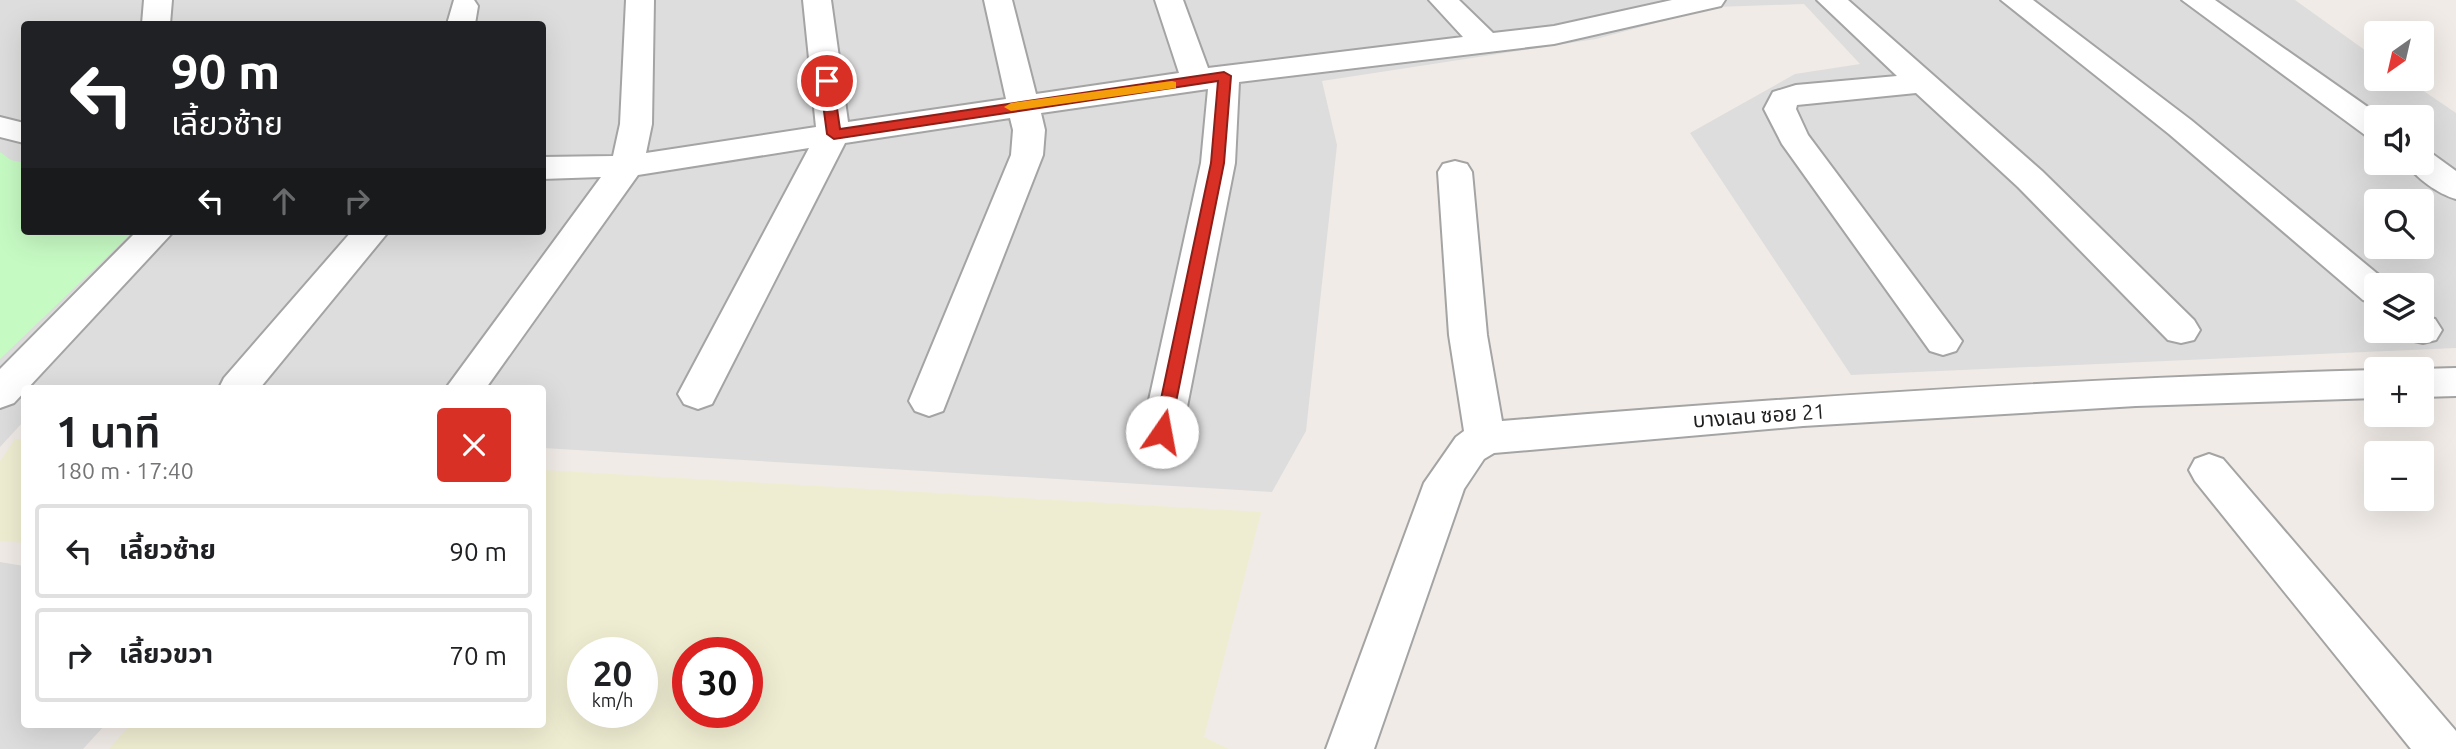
<!DOCTYPE html>
<html lang="th">
<meta charset="utf-8">
<style>
:root{--surface:#fff;--page:#f2f2f2;--text:#202124;--muted:#757577;--line:#e0e0e0}
body{margin:0;font-family:Ubuntu,"Noto Sans Thai",sans-serif;background:var(--page);color:var(--text);height:100vh;display:flex;flex-direction:column;font-size:26px;white-space:nowrap}
*{box-sizing:border-box;margin:0}
p{font-size:23px;color:var(--muted)}
.icon{flex:none;width:38px;height:38px;fill:none;stroke:currentColor;stroke-width:2;stroke-linecap:round;stroke-linejoin:round}
.map{position:relative;flex:1;overflow:hidden}
.drawer{position:absolute;left:21px;top:385px;width:525px;height:343px;display:flex;flex-direction:column;background:var(--surface);border-radius:7px;box-shadow:0 7px 28px #0002}
.drawer>*{flex:none}
.top-card{position:absolute;left:21px;top:21px;width:525px;height:214px;border-radius:7px;box-shadow:0 7px 28px #0002;background:#202124;color:#fff;overflow:hidden}
.needle{width:46px;rotate:214deg}
.buttons{position:absolute;left:2364px;top:21px;display:grid;gap:14px}
.buttons a{display:grid;place-items:center;width:70px;height:70px;border-radius:7px;background:var(--surface);box-shadow:0 7px 28px #0002;font-size:35px}
.speed{position:absolute;left:567px;top:637px;display:flex;gap:14px;font-size:35px;font-weight:700;text-align:center}
.speed>*{display:grid;place-content:center;width:91px;height:91px;border-radius:50%;background:var(--surface);box-shadow:0 7px 28px #0002;line-height:1}
.speed small{font-size:18px;font-weight:400}
.speed .limit{border:10px solid #d22;background:#fff;color:#111}
.pin{position:absolute;display:grid;place-items:center;width:60px;height:60px;color:#fff;margin:-30px;border:4px solid #fff;border-radius:50%;box-shadow:0 2px 7px #0007}
.me{position:absolute;width:77px;margin:-38px;rotate:12deg;stroke-linejoin:round;filter:drop-shadow(0 0 5px #0008)}
.turn{display:flex;align-items:center;gap:24px;height:147px;padding:0 35px;font-size:32px}
.turn .icon{width:91px;height:91px;stroke-width:2.5}
.turn b{display:block;font-size:49px;line-height:60px}
.lanes{display:flex;align-items:center;height:66px;padding:0 35px;background:#0003;justify-content:center;gap:35px;direction:ltr}
.lanes .off{opacity:.35}
.round{display:grid;place-items:center;flex:none;width:74px;height:74px;border-radius:7px;background:var(--page)}
.head{display:flex;align-items:center;justify-content:space-between;height:119px;padding:0 35px}
h1{font-size:42px;font-weight:600;line-height:52px}
ul{padding:0;list-style:none}
li{display:flex;align-items:center;gap:21px;height:94px;margin:0 14px 10px;padding:0 21px;border:4px solid var(--line);border-radius:7px}
li div{flex:1}
li b{display:block;font-size:26px}
li em{font-style:normal}
.map>svg:first-child{display:block}
</style>
<div class="map">
<svg width="2456" height="749" viewBox="0 0 2456 749">
<rect width="100%" height="100%" fill="#f0ebe6"/>
<!-- residential -->
<path fill="#dedddd" fill-rule="evenodd" d="M0 0H2295L2376 58V79H2406L2456 113V348L1851 375 1690 133 1795 74 1860 64 1804 4 1716 7 1596 39 1322 81 1337 145 1306 431 1272 492 543 448 542 388H24V421L0 447ZM24 24H542V231H24ZM2376 117H2422V163H2376ZM2376 201H2422V247H2376ZM2376 285H2422V331H2376Z
M0 562 24 566V724L105 725 83 749H0Z"/>
<!-- farmland -->
<path fill="#efedd1" fill-rule="evenodd" d="M15 439 24 440V543L0 541V461Z
M543 470 1261 512 1204 737 1229 749H109L130 725 542 724ZM583 653H642V712H583ZM688 653H747V712H688Z"/>
<!-- park -->
<path fill="#c6fac3" d="M0 152 11 160 24 163V231H134L0 359Z"/>
<g fill="none" stroke-linecap="round" stroke-linejoin="round">
<defs>
<path id="minor" d="M144 0H172L170 24H142Z
M454 0H474L478 6 475 24H447Z
M626 0H654L652 124 646 153 816 127 803 0H831L848 122 1006 99 984 0H1012L1036 94 1179 73 1155 0H1183L1208 68 1463 37 1429 0H1459L1493 33 1554 26 1672 0H1725L1721 6 1554 44 1239 82 1235 163 1182 432 1176 443 1162 447 1148 443 1142 432 1201 163 1208 89 1041 113 1045 130 1043 155 943 411 929 416 915 411 909 401 1011 155 1013 130 1010 118 845 143 712 404 698 409 684 404 678 394 809 148 638 175 486 388H446L601 177 542 179V157L613 156 620 124Z
M1817 0H1848L2042 171 2194 320 2200 330 2194 340 2181 343 2168 340 2018 187 1916 93 1797 105 1796 109 1808 135 1962 341 1956 351 1943 355 1930 351 1782 144 1764 109 1773 92 1796 85 1897 76Z
M2001 0H2033L2191 120 2391 285H2376V304L2363 300 2169 134Z
M2182 0H2215L2382 117H2376V138L2365 135Z
M0 117 24 123V143L0 137Z
M2422 152 2434 155 2456 171V199C2438 194 2416 178 2406 163H2422Z
M1455 161 1467 164 1472 172 1487 335 1502 421C1793 397 2084 378 2376 370V398L2136 406 1803 426 1494 453 1484 459 1464 489 1374 749H1326L1424 483 1456 437 1464 431 1449 335 1438 172 1443 164Z
M137 231H174L14 403 0 408V369Z
M352 231H389L260 388H219L224 378Z
M2422 316 2435 319 2442 330 2436 340 2423 343 2410 340 2404 331H2422Z
M2456 368V396L2422 397 2420 369Z
M2209 454 2223 459 2456 731V749H2411L2195 481 2189 470 2195 459Z"/>
</defs>
<!-- minor casing -->
<use href="#minor" stroke="#a4a4a4" stroke-width="4"/>
<!-- minor -->
<use href="#minor" fill="#fff" fill-rule="evenodd"/>
</g>
<!-- route -->
<path fill="#d93025" stroke="#8d1f18" stroke-width="2" d="M1224 72 1231 76 1224 163 1170 432 1162 438 1154 432 1211 163 1218 81 834 139 827 134 820 81 827 77 833 81 840 129Z"/>
<!-- slow -->
<path fill="#f59e0b" d="M1172 81 1176 82V88L1011 111 1004 107 1011 103Z"/>
<g text-anchor="middle" dominant-baseline="central" stroke-width="5" stroke-linejoin="round" paint-order="stroke">
<!-- street labels -->
<g font-size="21" fill="#202020" stroke="#fff">
<text transform="translate(1759 415) rotate(-4)">บางเลน ซอย 21</text>
</g>
</g>
</svg>
<div class="buttons">
<a><svg class="needle" viewBox="-14 -14 28 28"><path d="M0-13l5 13h-10z" fill="#e53935"/><path d="M0 13l5-13h-10z" fill="#757577"/></svg></a>
<a><svg class="icon" aria-label="sound" viewBox="0 0 24 24"><path d="M4 9h4l5-4v14l-5-4H4zM17 9q2 3 0 6"/></svg></a>
<a><svg class="icon" aria-label="search" viewBox="0 0 24 24"><circle cx="10" cy="10" r="6"/><path d="M15 15l6 6"/></svg></a>
<a><svg class="icon" aria-label="layers" viewBox="0 0 24 24"><path d="M12 4l9 5-9 5-9-5zM3 14l9 5 9-5"/></svg></a>
<a>+</a>
<a>−</a>
</div>
<div class="speed"><div>20<small>km/h</small></div><div class="limit">30</div></div>
<div class="pin" style="left:827px;top:81px;background:#d93025"><svg class="icon" aria-label="arrive" viewBox="0 0 24 24"><path d="M6 21V4h12l-3 4 3 4H6"/></svg></div>
<svg class="me" style="left:1162px;top:432px" viewBox="-20 -20 40 40"><circle r="19" fill="#fff"/><path d="M0-13L10 11 0 6-10 11z" fill="#d93025"/></svg>
<div class="top-card">
<div class="turn"><svg class="icon" aria-label="left" viewBox="0 0 24 24"><path d="M17 20v-9H6M10 6l-5 5 5 5"/></svg><div><b>90 m</b>เลี้ยวซ้าย</div></div>
<div class="lanes"><svg class="icon" aria-label="left" viewBox="0 0 24 24"><path d="M17 20v-9H6M10 6l-5 5 5 5"/></svg><svg class="icon off" aria-label="ahead" viewBox="0 0 24 24"><path d="M12 20V5M6 11l6-6 6 6"/></svg><svg class="icon off" aria-label="right" viewBox="0 0 24 24"><path d="M7 20v-9h11M14 6l5 5-5 5"/></svg></div>
</div>
<section class="drawer">
<div class="head"><div><h1>1 นาที</h1><p>180 m · 17:40</p></div><a class="round" style="background:#d93025;color:#fff"><svg class="icon" aria-label="close" viewBox="0 0 24 24"><path d="M6 6l12 12M18 6L6 18"/></svg></a></div>
<ul>
<li><svg class="icon" aria-label="left" viewBox="0 0 24 24"><path d="M17 20v-9H6M10 6l-5 5 5 5"/></svg><div><b>เลี้ยวซ้าย</b></div><em>90 m</em></li>
<li><svg class="icon" aria-label="right" viewBox="0 0 24 24"><path d="M7 20v-9h11M14 6l5 5-5 5"/></svg><div><b>เลี้ยวขวา</b></div><em>70 m</em></li>
</ul>
</section>
</div>
